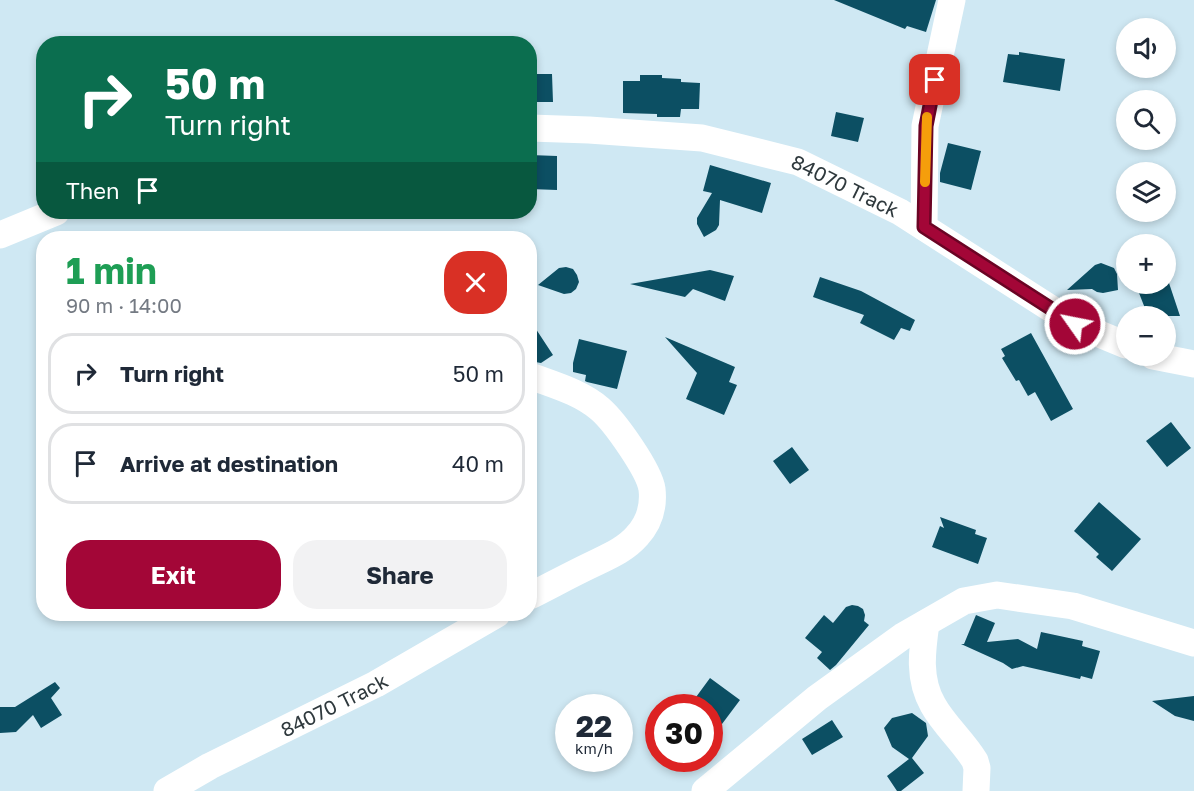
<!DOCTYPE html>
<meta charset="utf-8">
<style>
:root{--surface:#fff;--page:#f2f2f3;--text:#1f2937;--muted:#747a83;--line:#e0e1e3;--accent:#a30637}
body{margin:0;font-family:"Golos Text",sans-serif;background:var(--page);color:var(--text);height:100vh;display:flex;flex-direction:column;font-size:22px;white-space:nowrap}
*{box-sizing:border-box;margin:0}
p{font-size:20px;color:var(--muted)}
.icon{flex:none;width:33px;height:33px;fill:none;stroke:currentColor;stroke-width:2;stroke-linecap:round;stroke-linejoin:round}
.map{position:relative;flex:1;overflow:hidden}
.details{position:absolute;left:36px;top:231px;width:501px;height:390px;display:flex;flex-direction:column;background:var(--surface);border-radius:24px;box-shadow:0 3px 9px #0003}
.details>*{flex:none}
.guide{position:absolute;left:36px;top:36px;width:501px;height:183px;border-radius:24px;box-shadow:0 3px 9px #0003;background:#0b6e4f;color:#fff;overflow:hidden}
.buttons{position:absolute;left:1116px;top:18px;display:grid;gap:12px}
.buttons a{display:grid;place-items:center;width:60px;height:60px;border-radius:50%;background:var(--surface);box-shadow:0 3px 9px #0003;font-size:30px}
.speed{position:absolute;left:555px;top:694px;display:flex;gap:12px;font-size:30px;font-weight:700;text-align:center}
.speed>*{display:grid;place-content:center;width:78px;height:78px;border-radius:50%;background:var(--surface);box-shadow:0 3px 9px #0003;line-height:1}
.speed small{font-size:15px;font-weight:400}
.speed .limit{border:9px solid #d22;background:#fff;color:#111}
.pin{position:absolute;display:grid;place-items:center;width:51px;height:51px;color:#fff;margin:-26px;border-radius:12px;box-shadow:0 3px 9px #0006}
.me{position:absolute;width:66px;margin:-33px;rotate:303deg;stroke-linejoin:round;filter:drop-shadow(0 0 4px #0008)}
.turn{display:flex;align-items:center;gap:21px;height:126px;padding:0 30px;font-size:27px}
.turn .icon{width:78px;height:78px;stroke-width:2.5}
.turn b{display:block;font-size:42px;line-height:51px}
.then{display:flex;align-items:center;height:57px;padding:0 30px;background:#0003;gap:12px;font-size:22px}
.round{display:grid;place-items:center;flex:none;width:63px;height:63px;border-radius:24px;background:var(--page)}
.headline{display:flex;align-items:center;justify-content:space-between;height:102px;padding:0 30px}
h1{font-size:36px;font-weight:700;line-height:45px;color:#1e9e55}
.cta{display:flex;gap:12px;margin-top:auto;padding:12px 30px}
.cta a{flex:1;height:69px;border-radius:24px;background:var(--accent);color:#fff;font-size:24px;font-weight:700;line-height:69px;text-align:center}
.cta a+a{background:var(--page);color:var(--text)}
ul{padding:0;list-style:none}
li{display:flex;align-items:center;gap:18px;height:81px;margin:0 12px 9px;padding:0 18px;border:3px solid var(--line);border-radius:24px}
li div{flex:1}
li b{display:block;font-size:22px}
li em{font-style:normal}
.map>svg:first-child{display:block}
</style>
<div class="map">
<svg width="1194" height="791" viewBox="0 0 1194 791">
<rect width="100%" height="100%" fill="#cfe8f3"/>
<!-- building -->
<path fill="#0c4f63" d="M834 0H936L926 32 907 26 905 29Z
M1019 52 1065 59 1060 91 1003 82 1008 54 1019 55Z
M530 74H552L553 102H530Z
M640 75H662V78L681 79V82L700 83 699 109H681L680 117H657V114L623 113V81H640Z
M836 112 864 118 858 142 831 136Z
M948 143 981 151 971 190 940 182V173Z
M530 155 557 156V190L530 189Z
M710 165 771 183 762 213 720 200 719 225 716 230 704 237 697 224V218L712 193 703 191Z
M1101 263 1114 268 1117 274 1118 290 1103 293 1097 292 1092 289 1067 290 1095 265Z
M566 267 573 269 577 275 579 282 576 289 571 293 564 294 538 285 559 268Z
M710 270 734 276 725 301 693 289 685 297 630 284Z
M820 277 861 291 915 320 910 331 901 328 894 340 860 323 864 315 813 297Z
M1169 283 1180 316H1148L1139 293Z
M530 320 553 355 541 363 530 361Z
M1031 333 1073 409 1051 421 1035 392 1028 396 1019 380 1016 381 1002 358 1005 356 1001 349Z
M665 337 735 367 729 382 737 385 724 415 686 399 697 373Z
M579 339 627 351 617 389 587 382 585 381 586 375 573 372V363Z
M1171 422 1191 448 1167 467 1146 441Z
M792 447 809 470 790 484 773 461Z
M1099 502 1141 539 1112 571 1096 557 1099 554 1074 531Z
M940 517 976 530 975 534 987 538 978 564 932 547 940 526 944 528Z
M852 605 858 606 863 609 865 615 864 621 869 625 836 665 830 670 817 658 822 652 805 638 824 615 833 623 846 607Z
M976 615 995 623 987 642 1018 639 1037 649 1041 632 1083 641 1082 646 1100 651 1092 679 1081 676 1080 679 1023 666 1012 669 1003 663 961 644H964Z
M710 678 740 700 710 740V708H688Z
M55 682 60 688 51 698 62 715 41 728 33 715 16 732 0 733V707H15Z
M1194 696V721L1175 716 1152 701Z
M912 713 926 723 928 736 912 758 924 773 901 791H897L887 776 909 759 892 747 884 728 892 718Z
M832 720 843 737 812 755 802 739Z"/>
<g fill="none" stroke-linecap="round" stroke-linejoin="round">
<!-- street -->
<g stroke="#fff" stroke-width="27">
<path id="s1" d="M530 128 589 130 702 138 798 162 900 212 1075 324 1126 345"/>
<path d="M924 227 925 126 952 0"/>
<path d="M0 235 56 212"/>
<path d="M1153 356 1194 364"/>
<path d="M530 376C554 385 580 392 600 409 615 422 649 470 652 489 654 507 649 523 637 536 625 550 607 557 591 565 570 575 550 586 530 596"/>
<path d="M926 623C922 651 918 679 933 705 944 725 963 741 975 761L977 768 976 791"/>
<path id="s2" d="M167 791 210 766 376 684 497 614"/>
<path d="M705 791 817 698 903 636 964 601 997 595 1073 606 1194 643"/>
</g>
</g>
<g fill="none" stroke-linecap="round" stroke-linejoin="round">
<defs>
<path id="route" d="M935 80 926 126 924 227 1075 324"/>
</defs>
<!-- route casing -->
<use href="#route" stroke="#6a0424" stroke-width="15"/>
<!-- route -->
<use href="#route" stroke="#a30637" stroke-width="10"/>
<!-- slow -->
<path stroke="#f59e0b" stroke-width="10" d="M925 182 927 117"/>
</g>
<g text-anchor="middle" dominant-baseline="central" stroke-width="6" stroke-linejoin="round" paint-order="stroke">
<!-- street labels -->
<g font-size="20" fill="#2f393d" stroke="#e0f5fd">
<text stroke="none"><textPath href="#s1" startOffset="324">84070 Track</textPath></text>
<text stroke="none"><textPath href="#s2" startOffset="188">84070 Track</textPath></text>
</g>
</g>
</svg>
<div class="buttons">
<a><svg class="icon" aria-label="sound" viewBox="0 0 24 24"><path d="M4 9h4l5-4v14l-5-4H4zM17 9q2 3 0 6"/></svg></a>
<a><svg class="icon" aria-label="search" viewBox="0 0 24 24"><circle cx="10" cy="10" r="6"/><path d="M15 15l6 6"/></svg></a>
<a><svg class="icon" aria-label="layers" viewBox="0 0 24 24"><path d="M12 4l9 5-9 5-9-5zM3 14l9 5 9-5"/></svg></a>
<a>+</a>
<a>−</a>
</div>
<div class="speed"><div>22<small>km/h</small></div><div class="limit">30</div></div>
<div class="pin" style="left:935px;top:80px;background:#d93025"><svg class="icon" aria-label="arrive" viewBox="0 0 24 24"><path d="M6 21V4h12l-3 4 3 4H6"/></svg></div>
<svg class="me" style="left:1075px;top:324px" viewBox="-20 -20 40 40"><circle r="17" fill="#a30637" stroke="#fff" stroke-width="3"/><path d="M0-11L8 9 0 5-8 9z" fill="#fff"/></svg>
<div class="guide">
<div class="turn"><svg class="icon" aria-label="right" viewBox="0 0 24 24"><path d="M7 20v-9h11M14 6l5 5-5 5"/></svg><div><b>50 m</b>Turn right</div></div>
<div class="then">Then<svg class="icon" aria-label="arrive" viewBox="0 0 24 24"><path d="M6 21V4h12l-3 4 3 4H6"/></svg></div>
</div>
<section class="details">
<div class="headline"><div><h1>1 min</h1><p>90 m · 14:00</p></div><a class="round" style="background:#d93025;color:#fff"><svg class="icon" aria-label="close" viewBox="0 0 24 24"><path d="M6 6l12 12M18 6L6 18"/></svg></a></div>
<ul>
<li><svg class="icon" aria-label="right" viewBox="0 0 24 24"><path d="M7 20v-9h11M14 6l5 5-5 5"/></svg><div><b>Turn right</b></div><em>50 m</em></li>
<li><svg class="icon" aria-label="arrive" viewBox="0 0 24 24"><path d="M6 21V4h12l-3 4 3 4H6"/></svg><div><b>Arrive at destination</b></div><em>40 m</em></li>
</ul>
<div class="cta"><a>Exit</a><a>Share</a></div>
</section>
</div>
